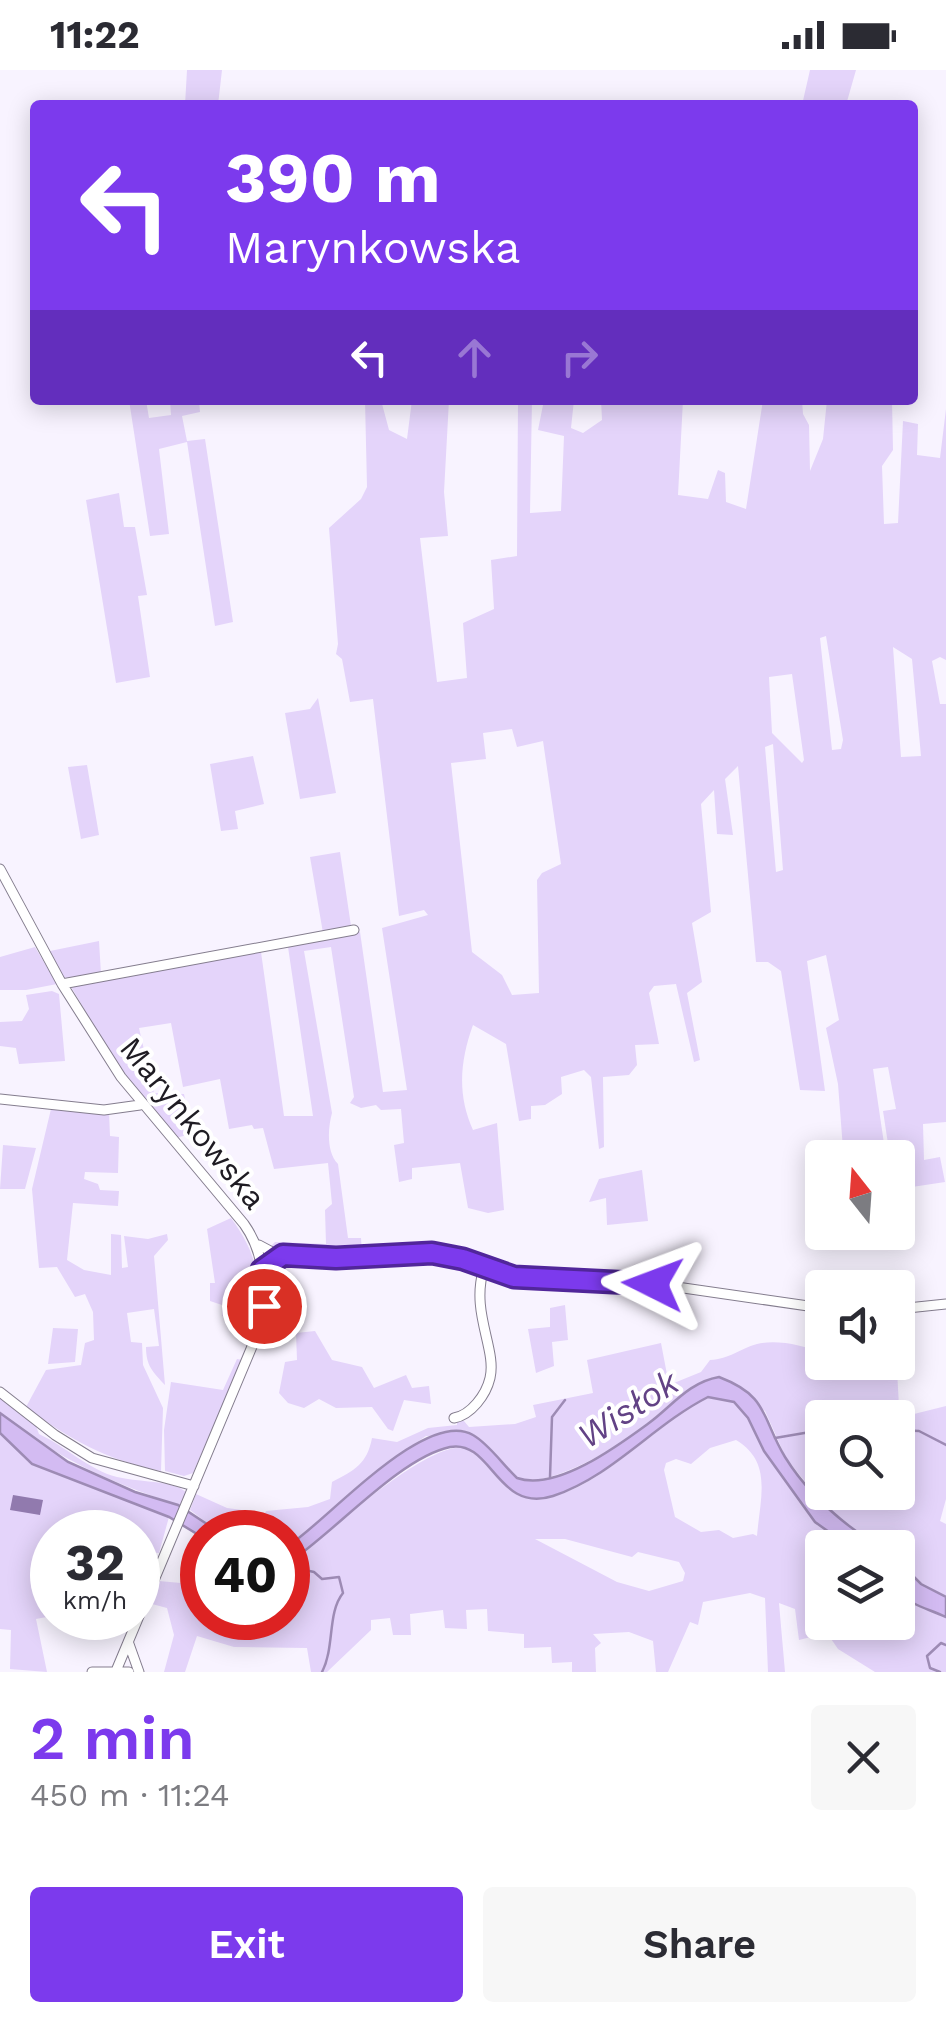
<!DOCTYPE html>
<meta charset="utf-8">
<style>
:root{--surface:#fff;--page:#f7f7f7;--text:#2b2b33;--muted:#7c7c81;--accent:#7c3aed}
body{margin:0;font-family:"Work Sans",sans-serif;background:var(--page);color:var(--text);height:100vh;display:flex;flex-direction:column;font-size:38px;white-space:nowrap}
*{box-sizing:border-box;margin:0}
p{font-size:32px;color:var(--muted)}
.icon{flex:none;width:55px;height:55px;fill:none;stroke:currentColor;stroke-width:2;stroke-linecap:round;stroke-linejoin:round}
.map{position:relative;height:1602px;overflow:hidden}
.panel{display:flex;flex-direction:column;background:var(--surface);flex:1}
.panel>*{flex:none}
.guide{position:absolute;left:30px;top:30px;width:888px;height:305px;border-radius:10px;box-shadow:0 5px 25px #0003;background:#7c3aed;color:#fff;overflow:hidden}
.needle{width:65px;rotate:343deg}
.buttons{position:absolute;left:805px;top:1070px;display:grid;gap:20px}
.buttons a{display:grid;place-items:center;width:110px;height:110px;border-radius:10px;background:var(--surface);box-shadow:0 5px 25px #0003;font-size:50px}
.speed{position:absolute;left:30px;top:1440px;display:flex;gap:20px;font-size:50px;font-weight:700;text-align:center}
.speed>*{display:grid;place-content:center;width:130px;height:130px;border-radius:50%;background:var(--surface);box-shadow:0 5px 25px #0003;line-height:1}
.speed small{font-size:25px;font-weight:400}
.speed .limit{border:15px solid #d22;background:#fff;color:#111}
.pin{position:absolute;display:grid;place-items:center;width:85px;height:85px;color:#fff;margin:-42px;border:5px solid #fff;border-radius:50%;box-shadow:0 2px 10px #0007}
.me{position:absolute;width:110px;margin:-55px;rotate:273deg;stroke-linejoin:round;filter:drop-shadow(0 0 8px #0008)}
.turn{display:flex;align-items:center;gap:35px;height:210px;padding:0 30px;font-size:45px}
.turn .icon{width:130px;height:130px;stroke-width:2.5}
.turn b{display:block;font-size:70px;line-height:85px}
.lanes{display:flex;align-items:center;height:95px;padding:0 30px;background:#0003;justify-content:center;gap:50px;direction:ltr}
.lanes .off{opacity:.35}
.round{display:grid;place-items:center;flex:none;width:105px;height:105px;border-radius:10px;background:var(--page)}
.headline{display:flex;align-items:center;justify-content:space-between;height:170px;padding:0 30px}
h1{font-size:60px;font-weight:600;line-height:75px;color:var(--accent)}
.cta{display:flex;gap:20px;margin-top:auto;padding:20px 30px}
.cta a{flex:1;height:115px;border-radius:10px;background:var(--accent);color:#fff;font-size:40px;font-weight:600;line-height:115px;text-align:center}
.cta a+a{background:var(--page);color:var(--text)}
.status{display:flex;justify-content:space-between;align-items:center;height:70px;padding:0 50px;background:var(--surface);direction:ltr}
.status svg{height:28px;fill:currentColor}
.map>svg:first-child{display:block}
</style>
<div class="status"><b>11:22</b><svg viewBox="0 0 49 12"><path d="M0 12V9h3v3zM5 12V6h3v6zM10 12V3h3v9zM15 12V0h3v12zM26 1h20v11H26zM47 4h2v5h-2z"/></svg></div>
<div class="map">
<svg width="946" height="1602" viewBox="0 0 946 1602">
<rect width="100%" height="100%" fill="#f8f3ff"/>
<!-- green -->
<path fill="#e4d4fa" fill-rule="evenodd" d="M187 0H222L218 35H185Z
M810 0H856L846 35H802Z
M129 330H146L149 348 171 345 170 330H199L200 342 182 346 187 371 205 369 233 552 215 556 187 372 159 379 169 464 150 466Z
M365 330H381L389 360 407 369 412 330H449L444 422 448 466 420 468 437 612 467 608 463 553 494 539 491 490 517 486 518 330H532L530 443 561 441 564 366 538 360 544 330H574L571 358 583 363 602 350 601 330H683L678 425 708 429 718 400 725 403 726 432 746 439 763 330H802L803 344 809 355 810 401 823 369 827 330H892L893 380 882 396 884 454 898 453 903 351 918 354 917 385 940 388 946 339V590L940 587 932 591 940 634H946V1052L923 1054 924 1090 940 1087 945 1112 912 1117 913 1129 898 1132V1088L890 1087 883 1041 896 1039 888 997 873 999 886 1087H878L875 1072 843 1079 838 1014 826 958 839 950 826 885 807 891 825 1021 800 1020 781 901 768 892H756L738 696 725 709 733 765 717 764 714 720 701 734 711 842 692 853 702 912 687 923 700 990 694 992 676 914 654 916 649 923 659 974 635 975 637 995 629 1005 603 1007 604 1077 599 1079 591 1007 584 1000 561 1007 562 1024 545 1035 531 1036V1049L519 1051 506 974 473 955C460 991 457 1025 473 1060L497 1053 504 1140 488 1143 468 1138 460 1093 412 1098V1109L399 1112 394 1075 404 1073 401 1039 381 1040 376 1035 361 1038 350 1033 354 1027 331 877 304 881 332 1043C328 1057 326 1082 338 1094L348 1168H361L362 1182 270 1177 275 1172 326 1174 325 1140 332 1134 328 1093 274 1099 263 1058 254 1059 252 1055 229 1059 220 1009 183 1017 171 953 139 958 154 1023 184 1024 192 1064 175 1068 123 1005 70 915 261 882 284 1046H313L288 877 360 862 383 1022 407 1020 382 858 428 845 424 840 399 846 373 629 350 632 342 589 336 584 338 574 329 458 361 429 367 417ZM826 566 843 670 841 679 832 680 820 568ZM893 577 912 589 921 686 901 687ZM792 604 804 690 802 693 772 663 769 607ZM512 659 517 677 543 671 561 794 542 803 537 810 539 923 512 925 502 905 472 882 451 693 486 689 483 663ZM773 674 783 800 776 802 765 677Z
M119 423 124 457H135L147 525 138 526 150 607 116 613 86 430Z
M318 628 336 723 300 729 285 643 310 639Z
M253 686 264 734 235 741 238 759 221 761 210 694Z
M87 695 99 765 81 769 68 697Z
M340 782 351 856 323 863 310 787Z
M99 871 101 904 62 908 50 881Z
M35 877 57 914 26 920H0V887Z
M52 921 59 924 65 991 19 994 16 978 0 976V952L22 951 29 939 26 925Z
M51 1039 109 1042 110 1066 119 1067 118 1103 85 1102 84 1109 98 1114 100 1120 119 1121 118 1136 73 1133 67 1190 84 1200 111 1205V1164L121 1165 122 1198 128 1197 124 1166 148 1169 167 1164 168 1170 154 1186 165 1315C153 1302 146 1296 146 1277L159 1276 154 1239 127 1243 131 1272 142 1273 143 1295 163 1338 161 1401C105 1389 72 1371 26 1337L46 1300 81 1295 85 1273 94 1270 93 1242 85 1224 75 1227 57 1197 39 1198 32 1119Z
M3 1075 36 1078 25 1119H0Z
M642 1100 648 1151 607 1155 606 1128 589 1132 599 1109Z
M231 1148C256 1182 264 1211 254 1254L222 1246V1235L210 1231V1213H215L207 1159Z
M565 1235 568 1270 552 1272 554 1296 536 1303 528 1259 550 1257V1238Z
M53 1258 78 1259 75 1292 48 1294Z
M315 1261 332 1290 362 1297 374 1318 406 1305 412 1318 429 1316 431 1334 404 1330 393 1361 388 1359 372 1337 336 1338 319 1329 304 1338 288 1333 279 1323 285 1292 297 1290 296 1263Z
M661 1273 669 1315 701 1302 710 1290C730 1289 739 1279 757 1274 778 1269 803 1276 822 1282V1292L887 1293 889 1300H897L899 1336 914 1344 946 1336V1429L940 1451 946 1454V1527L922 1514 898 1491V1478L879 1477 831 1444 786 1388 765 1341 719 1307C678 1334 564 1424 517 1408L473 1365 426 1366 380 1398 363 1416 288 1476V1462H219L190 1440 196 1424 227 1438 249 1441 260 1453 266 1441 308 1437 330 1429 332 1412C355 1400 367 1394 372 1368L397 1372 428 1358 457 1355V1351H464L469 1357 515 1354 536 1347 533 1335 593 1323 587 1290ZM822 1348H898V1422H822Z
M237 1289 242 1290 193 1403 184 1406 165 1401 164 1360 171 1312 223 1320Z
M708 1327 734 1332 748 1348 764 1381 815 1452 850 1477 822 1478V1552H898V1521L905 1529 946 1547V1602H875L838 1579 827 1563 799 1570 795 1539 779 1533 785 1602H768L765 1528 750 1523 703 1532 698 1555 690 1552 668 1602H656L653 1571 629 1562 593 1564 601 1573 595 1578 596 1602H572V1592L552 1593 551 1577 524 1578V1564L488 1561 487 1539 466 1540 467 1559 445 1558 443 1540 410 1544 411 1565H393L390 1548 371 1550V1560L327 1602H311L307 1578 234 1577 197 1566 185 1602H164L174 1565 167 1538 152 1534 159 1511 202 1515V1548H288V1493C320 1471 437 1359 471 1380 499 1397 492 1418 531 1423 537 1424 547 1427 553 1426 602 1416 661 1351 708 1327ZM736 1370C773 1392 760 1428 757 1466L753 1464 733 1468 719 1460 701 1462 675 1447 664 1400 666 1393 676 1389 691 1394 710 1378ZM535 1469H565L632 1487 638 1482 679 1492 685 1503 683 1511 649 1521 617 1512Z
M0 1328 36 1356 39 1364C65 1376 89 1400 117 1407 138 1412 159 1410 180 1418L186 1422 181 1436C110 1412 59 1390 0 1343Z
M0 1363 32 1394 169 1447 159 1483 138 1481V1462H52V1546L36 1549 47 1602 10 1599 11 1560 0 1559Z"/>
<!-- water -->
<path fill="#d3bbf2" stroke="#9d8bb4" stroke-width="2.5" d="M719 1307C769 1326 761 1347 785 1387 808 1424 843 1454 879 1477H850L815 1452 764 1381 748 1348 734 1332 708 1327C653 1355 613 1406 553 1426 497 1444 492 1369 450 1377 399 1388 334 1463 288 1493V1476C327 1451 426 1337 473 1365 489 1374 503 1395 517 1408 556 1422 619 1375 649 1353 672 1336 689 1312 719 1307Z
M0 1343 68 1392 135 1422 178 1435 219 1462H202V1467L169 1447 32 1394 0 1363Z
M898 1491 921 1514 946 1527V1547C910 1531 897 1535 898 1491Z"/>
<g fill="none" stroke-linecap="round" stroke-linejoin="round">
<!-- stream -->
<path stroke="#9d8bb4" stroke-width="2.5" d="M898 1360 919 1361 946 1375
M775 1368 822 1360
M550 1407 552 1347 565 1330
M293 1487 296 1498 314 1502 322 1509 339 1507 343 1523C327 1543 335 1577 322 1602
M940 1602 930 1598 927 1586 941 1573 946 1575"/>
</g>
<!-- building -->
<path fill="#917aae" d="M13 1425 43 1430 40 1445 10 1440Z"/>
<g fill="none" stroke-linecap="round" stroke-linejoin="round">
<defs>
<path id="minor" d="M0 799 62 914 121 1007 244 1154C268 1188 267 1228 256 1267L116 1601
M62 914 354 860
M0 1029 104 1040 140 1035
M259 1175 274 1183 306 1187 432 1183 515 1207 656 1214 822 1238
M898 1239 946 1234
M0 1322 55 1365 92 1388 194 1416
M454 1348C471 1345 486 1325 490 1308 497 1279 470 1242 484 1198
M129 1574 139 1602
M92 1602H129"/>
</defs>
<!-- minor casing -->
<use href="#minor" stroke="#847d8e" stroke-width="11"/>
<!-- minor -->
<use href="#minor" stroke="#fff" stroke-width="9"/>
</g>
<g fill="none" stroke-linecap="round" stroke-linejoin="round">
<defs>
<path id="route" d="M264 1236 262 1200 283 1185 336 1188 432 1183 463 1189 514 1207 653 1214"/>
</defs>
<!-- route casing -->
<use href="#route" stroke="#51269a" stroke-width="25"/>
<!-- route -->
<use href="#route" stroke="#7c3aed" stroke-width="18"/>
</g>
<g text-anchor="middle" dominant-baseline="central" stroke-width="8" stroke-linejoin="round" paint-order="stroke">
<!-- street labels -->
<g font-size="32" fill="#1e1b22" stroke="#fff">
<text transform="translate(193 1053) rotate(51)">Marynkowska</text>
</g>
<!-- water labels -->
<g font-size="35" font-style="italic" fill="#624285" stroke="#fff">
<text transform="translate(628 1339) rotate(-33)">Wisłok</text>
</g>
</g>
</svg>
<div class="buttons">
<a><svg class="needle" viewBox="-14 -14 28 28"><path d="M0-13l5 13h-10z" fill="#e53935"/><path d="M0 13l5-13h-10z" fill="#7c7c81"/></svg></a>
<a><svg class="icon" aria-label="sound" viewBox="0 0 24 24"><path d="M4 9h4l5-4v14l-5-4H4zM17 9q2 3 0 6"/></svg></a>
<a><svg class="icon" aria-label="search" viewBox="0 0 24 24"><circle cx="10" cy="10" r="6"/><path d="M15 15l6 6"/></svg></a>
<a><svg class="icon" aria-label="layers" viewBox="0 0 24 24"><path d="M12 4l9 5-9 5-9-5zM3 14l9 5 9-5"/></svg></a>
</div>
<div class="speed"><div>32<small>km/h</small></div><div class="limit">40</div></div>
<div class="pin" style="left:264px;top:1236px;background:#d93025"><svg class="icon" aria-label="arrive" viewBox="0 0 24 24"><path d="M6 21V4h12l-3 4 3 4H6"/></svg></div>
<svg class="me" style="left:653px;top:1214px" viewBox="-20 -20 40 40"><path d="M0-17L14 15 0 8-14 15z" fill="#7c3aed" stroke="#fff" stroke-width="4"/></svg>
<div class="guide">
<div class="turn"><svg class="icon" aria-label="left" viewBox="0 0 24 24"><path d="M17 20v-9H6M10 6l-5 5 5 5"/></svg><div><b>390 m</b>Marynkowska</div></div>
<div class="lanes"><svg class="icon" aria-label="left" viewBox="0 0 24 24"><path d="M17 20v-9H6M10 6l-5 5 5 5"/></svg><svg class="icon off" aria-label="ahead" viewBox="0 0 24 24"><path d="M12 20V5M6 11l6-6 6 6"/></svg><svg class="icon off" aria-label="right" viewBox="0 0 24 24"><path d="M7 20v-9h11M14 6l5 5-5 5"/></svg></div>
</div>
</div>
<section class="panel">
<div class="headline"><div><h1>2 min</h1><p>450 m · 11:24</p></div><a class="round"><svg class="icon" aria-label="close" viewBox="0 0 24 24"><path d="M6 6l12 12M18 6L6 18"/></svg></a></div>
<div class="cta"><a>Exit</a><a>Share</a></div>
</section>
